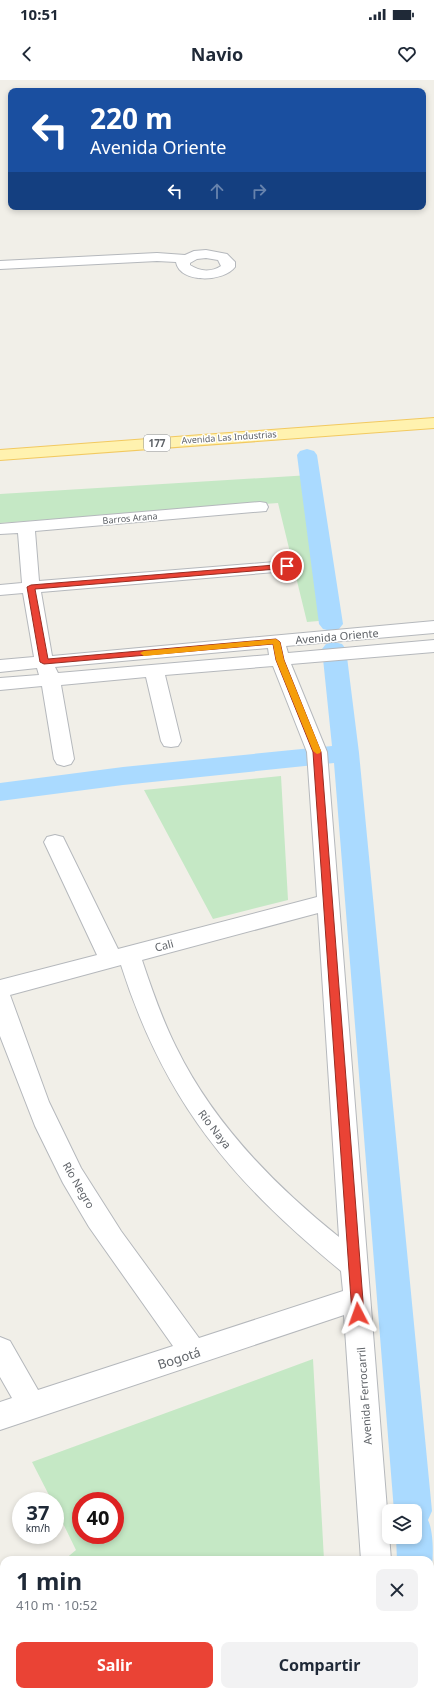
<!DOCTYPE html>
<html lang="es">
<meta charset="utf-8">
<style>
:root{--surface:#fff;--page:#f2f2f3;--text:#1f2937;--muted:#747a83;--accent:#ea4335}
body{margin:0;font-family:"Noto Sans",sans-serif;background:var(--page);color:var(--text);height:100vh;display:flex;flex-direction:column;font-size:15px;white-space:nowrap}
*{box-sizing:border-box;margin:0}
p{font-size:13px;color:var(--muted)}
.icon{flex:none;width:22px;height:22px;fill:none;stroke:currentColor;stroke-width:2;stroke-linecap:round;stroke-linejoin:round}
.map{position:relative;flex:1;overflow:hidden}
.sheet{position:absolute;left:0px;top:1476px;width:434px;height:140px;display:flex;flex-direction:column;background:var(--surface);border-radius:12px 12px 0 0;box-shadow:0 2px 6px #0003}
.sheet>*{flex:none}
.guide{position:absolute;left:8px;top:8px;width:418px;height:122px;border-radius:8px;box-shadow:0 2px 6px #0003;background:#1a4fa0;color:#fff;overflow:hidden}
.controls{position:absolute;left:382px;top:1424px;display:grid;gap:8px}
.controls a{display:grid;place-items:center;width:40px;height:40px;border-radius:8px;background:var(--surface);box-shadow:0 2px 6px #0003;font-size:20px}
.speed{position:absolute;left:12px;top:1412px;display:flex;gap:8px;font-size:20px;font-weight:700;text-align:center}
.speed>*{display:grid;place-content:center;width:52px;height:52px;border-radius:50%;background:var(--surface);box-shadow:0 2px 6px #0003;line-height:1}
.speed small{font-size:10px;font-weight:400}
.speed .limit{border:6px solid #d22;background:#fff;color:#111}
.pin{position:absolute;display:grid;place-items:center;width:34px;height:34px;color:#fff;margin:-17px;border:2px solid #fff;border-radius:50%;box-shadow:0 1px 4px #0007}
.me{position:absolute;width:44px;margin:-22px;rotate:356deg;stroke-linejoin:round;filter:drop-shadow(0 0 3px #0008)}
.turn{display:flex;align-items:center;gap:14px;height:84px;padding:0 16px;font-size:18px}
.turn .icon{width:52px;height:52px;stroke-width:2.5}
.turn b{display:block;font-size:28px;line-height:34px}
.lanes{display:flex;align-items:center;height:38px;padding:0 16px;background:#0003;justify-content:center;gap:20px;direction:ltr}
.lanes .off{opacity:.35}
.round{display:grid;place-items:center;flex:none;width:42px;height:42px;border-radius:8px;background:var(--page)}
.head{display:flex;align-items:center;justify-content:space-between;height:68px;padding:0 16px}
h1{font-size:24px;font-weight:700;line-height:30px}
.action{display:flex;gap:8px;margin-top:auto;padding:8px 16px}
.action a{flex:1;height:46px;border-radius:8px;background:var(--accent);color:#fff;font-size:16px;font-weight:700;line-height:46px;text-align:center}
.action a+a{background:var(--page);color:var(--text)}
.status{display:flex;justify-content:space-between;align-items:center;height:28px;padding:0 20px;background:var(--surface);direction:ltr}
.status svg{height:11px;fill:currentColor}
header{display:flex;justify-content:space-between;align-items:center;height:52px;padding:0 16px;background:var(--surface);font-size:18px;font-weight:700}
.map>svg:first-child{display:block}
</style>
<div class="status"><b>10:51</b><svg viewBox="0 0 49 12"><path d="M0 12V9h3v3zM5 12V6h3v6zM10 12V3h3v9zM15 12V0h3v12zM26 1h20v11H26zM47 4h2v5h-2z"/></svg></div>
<header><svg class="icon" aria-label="back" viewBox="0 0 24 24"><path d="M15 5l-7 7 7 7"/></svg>Navio<svg class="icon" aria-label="heart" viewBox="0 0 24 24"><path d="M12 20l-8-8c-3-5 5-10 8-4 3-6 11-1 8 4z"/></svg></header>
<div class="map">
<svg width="434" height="1616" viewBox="0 0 434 1616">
<rect width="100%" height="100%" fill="#f1efe8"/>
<!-- green -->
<path fill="#c5e8c5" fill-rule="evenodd" d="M310 395 330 540 307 542 278 423 0 443V414Z
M281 696 288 820 213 839 144 710Z
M313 1279 324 1480H64L76 1470 55 1427V1421H52L32 1382ZM81 1421H115V1455H81Z
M65 1612H332V1616H67Z"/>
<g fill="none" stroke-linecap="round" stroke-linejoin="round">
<!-- canal -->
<path fill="#aadaff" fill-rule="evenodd" d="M307 369 314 371 317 375 343 544 339 549 331 551 323 549 319 544 297 375 300 371Z
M334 562 342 564 346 569 359 673 432 1431 428 1440C434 1452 434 1483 430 1494V1480H397L396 1457H415V1431H394L334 683 123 705 0 721V703L123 687 332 666 322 569 326 564Z
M430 1592 434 1593V1616H408V1612H430Z"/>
<defs>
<path id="minor" d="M206 170 227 174 235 182V187C224 202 180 204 176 182L157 181 0 189V181L157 173 185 175 194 171ZM206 178 218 180 221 186C212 192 200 192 190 185V183L197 179Z
M260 422 266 423 268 427 266 431 35 451 39 501 287 481 293 482 296 486 293 490 287 491 41 512 52 576 434 541V553L286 566 288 573 434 560V572L291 584 327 672 391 1480H361L344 1235 0 1350V1322L12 1318 0 1297V1257L10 1261 38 1310 173 1266 89 1147 63 1103 35 1046 0 956V900L97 875 44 762 47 757 55 755 63 757 118 869 317 817 307 672 273 586 165 595 181 661 178 666 171 667 164 666 161 661 146 597 61 605 74 679 71 684 64 686 57 684 54 679 42 606 0 610V598L39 595 37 588 0 592V580L34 577 23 513 0 515V505L22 503 18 453 0 454V444ZM268 568 269 575 58 593 55 587ZM318 833 339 1157C274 1105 213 1043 176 967 162 939 152 910 142 880ZM121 885C165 1023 232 1101 341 1191L343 1211 199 1258 121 1151 81 1088 49 1022 10 915Z
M370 1612H402V1616H370Z"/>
<path id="major" d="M434 338V348L0 380V370Z"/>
</defs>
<!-- minor casing -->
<use href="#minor" stroke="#b5b8bc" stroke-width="2"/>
<!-- major casing -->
<use href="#major" stroke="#f2c960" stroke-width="2"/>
<!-- minor -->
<use href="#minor" fill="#fff" fill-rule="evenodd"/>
<!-- major -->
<use href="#major" fill="#fff2af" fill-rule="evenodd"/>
</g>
<!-- route -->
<path fill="#ea4335" stroke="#982c22" d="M287 484 290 486 289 488 35 509 48 579 276 559 280 562 284 580 321 672 364 1234 362 1238 358 1239 354 1238 352 1234 313 672 276 580 273 564 44 584 40 582 27 507 31 505Z"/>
<!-- slow -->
<path fill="#f59e0b" d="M276 559 280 562 284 580 321 671 320 673 317 674 313 671 276 580 273 564 144 576 140 573 144 571Z"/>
<g text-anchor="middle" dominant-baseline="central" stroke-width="3" stroke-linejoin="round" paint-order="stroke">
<!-- far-street labels -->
<g font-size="9" fill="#5f6368" stroke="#fff">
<text transform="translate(229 357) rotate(-4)">Avenida Las Industrias</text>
<text transform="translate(130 438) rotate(-5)">Barros Arana</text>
</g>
<!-- shield labels -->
<rect fill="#fff" stroke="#8f9295" stroke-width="1" x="144" y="355" width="26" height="16" rx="3"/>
<g font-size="10" font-weight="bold" fill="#5f6368">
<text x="157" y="363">177</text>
</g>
<!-- street labels -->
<g font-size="11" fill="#5f6368" stroke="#fff">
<text transform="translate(337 556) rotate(-5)">Avenida Oriente</text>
<text transform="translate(164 865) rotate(-15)">Cali</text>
<text transform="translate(215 1049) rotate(52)">Río Naya</text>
<text transform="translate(79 1105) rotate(60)">Río Negro</text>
<text transform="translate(364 1316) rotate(-94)">Avenida Ferrocarril</text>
</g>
<!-- near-street labels -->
<g font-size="13" fill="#5f6368" stroke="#fff">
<text transform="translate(179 1278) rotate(-18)">Bogotá</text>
</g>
</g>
</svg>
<div class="controls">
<a><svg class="icon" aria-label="layers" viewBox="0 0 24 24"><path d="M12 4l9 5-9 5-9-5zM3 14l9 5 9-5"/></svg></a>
</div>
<div class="speed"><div>37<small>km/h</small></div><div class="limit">40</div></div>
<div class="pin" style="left:287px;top:486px;background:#d93025"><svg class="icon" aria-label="arrive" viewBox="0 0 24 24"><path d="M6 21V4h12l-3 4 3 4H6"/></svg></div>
<svg class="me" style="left:358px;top:1234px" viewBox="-20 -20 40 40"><path d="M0-17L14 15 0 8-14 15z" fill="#ea4335" stroke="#fff" stroke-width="4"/></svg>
<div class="guide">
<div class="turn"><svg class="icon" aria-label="left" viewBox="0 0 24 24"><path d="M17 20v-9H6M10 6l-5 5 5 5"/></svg><div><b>220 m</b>Avenida Oriente</div></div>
<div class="lanes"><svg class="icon" aria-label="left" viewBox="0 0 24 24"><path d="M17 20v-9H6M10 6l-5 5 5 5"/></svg><svg class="icon off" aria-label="ahead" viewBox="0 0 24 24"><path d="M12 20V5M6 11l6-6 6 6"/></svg><svg class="icon off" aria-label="right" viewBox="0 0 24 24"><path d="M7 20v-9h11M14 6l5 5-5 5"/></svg></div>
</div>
<section class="sheet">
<div class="head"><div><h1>1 min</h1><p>410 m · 10:52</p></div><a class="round"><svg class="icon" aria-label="close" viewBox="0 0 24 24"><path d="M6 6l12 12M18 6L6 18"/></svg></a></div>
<div class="action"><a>Salir</a><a>Compartir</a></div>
</section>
</div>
